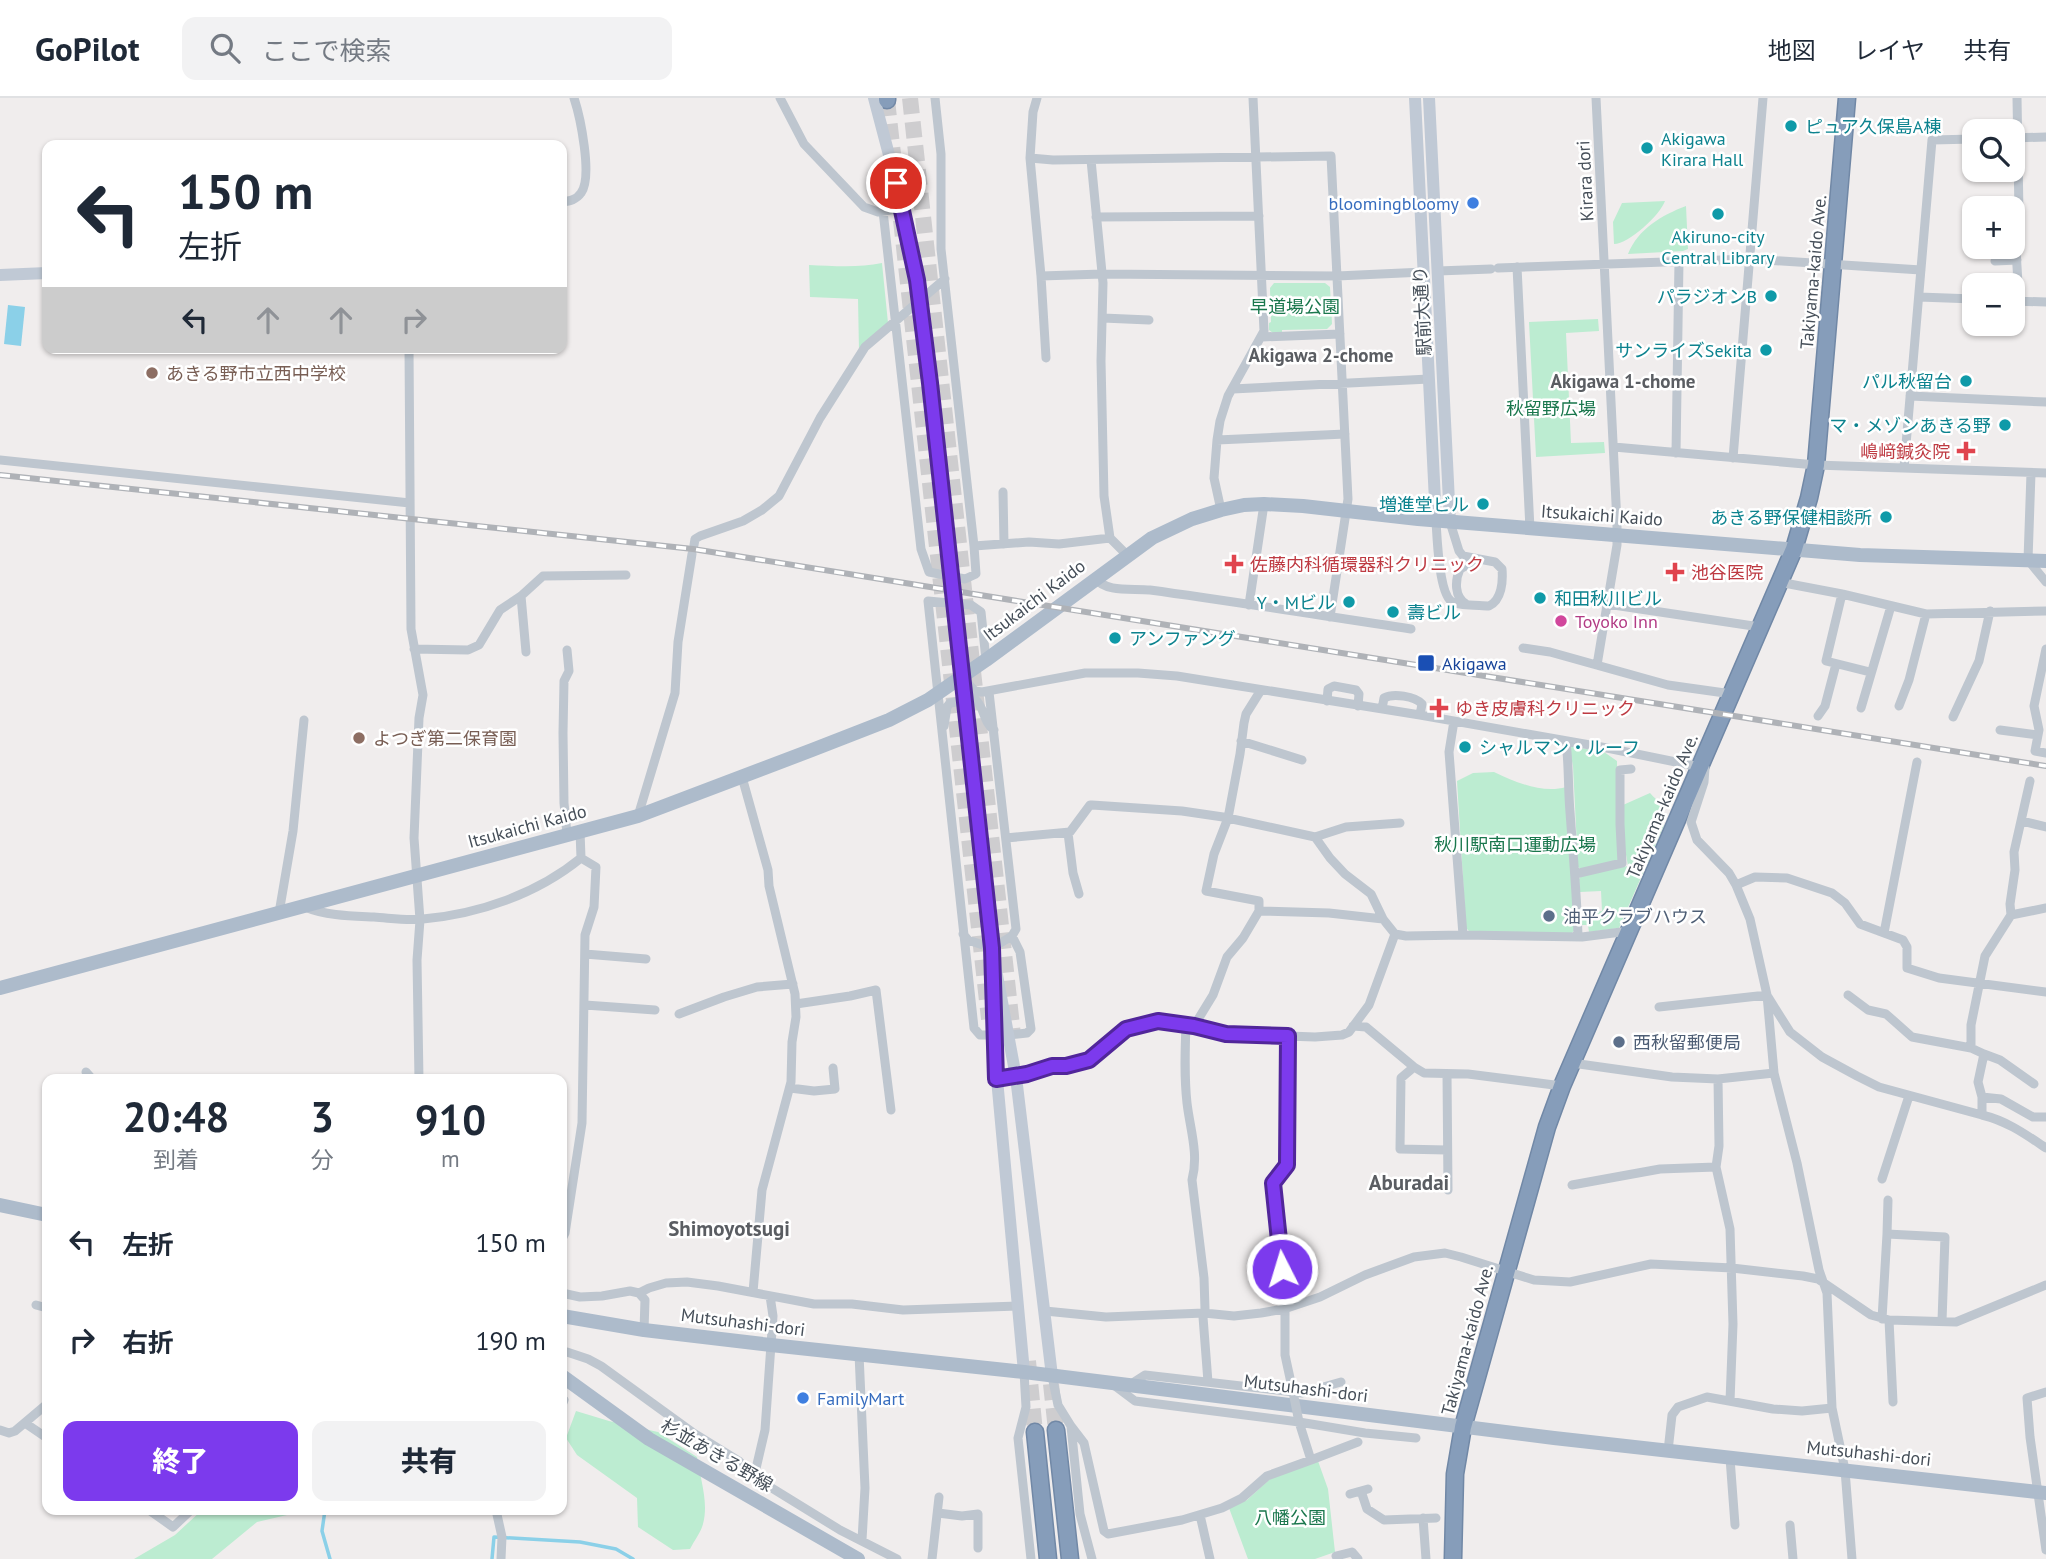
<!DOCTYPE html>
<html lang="ja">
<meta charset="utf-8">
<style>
:root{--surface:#fff;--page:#f2f2f3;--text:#1f2937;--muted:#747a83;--line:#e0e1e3;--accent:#7c3aed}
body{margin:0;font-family:"PT Sans","Noto Sans JP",sans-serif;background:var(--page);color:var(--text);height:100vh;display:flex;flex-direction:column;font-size:26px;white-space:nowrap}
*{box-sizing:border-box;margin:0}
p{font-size:23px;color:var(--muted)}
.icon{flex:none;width:38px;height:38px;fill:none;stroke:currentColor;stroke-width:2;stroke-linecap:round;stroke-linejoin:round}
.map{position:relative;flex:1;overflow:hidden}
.drawer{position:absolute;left:42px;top:976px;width:525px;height:441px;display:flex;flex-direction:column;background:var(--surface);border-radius:14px;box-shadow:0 2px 5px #0004}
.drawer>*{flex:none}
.top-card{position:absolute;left:42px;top:42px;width:525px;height:214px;border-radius:14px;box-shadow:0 2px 5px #0004;background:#fff;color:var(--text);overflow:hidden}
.tools{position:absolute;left:1962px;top:21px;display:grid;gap:14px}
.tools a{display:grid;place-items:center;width:63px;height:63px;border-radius:14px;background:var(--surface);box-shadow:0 2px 5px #0004;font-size:35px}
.pin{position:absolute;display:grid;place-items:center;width:60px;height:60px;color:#fff;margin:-30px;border:4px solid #fff;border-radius:50%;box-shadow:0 2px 7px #0007}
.me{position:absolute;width:77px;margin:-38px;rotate:355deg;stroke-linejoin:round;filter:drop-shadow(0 0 5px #0008)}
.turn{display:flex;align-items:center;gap:24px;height:147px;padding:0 21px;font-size:32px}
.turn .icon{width:91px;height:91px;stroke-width:2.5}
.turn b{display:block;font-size:49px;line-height:60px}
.lanes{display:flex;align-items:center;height:66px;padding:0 21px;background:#0003;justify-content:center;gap:35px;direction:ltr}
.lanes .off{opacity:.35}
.eta{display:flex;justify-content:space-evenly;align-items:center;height:119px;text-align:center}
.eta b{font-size:42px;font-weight:800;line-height:49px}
.primary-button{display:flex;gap:14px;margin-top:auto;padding:14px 21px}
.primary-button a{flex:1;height:80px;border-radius:14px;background:var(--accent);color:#fff;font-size:28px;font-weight:800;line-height:80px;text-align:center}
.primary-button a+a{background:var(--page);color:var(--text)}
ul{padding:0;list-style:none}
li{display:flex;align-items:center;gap:21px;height:98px;padding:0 21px}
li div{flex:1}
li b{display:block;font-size:26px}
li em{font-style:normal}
header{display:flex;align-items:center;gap:42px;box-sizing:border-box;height:98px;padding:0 35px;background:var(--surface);border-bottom:2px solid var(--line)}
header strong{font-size:33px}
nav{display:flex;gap:38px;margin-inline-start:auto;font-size:24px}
.search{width:490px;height:63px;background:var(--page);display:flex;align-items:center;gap:18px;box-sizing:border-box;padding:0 24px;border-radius:14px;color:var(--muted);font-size:26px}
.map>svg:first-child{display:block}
</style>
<header>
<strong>GoPilot</strong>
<div class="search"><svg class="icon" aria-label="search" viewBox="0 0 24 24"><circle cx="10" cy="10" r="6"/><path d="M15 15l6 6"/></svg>ここで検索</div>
<nav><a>地図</a><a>レイヤ</a><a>共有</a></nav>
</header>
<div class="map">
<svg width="2046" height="1461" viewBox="0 0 2046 1461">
<rect width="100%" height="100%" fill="#f0eded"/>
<!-- green -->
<path fill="#bcecd1" d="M1665 103C1660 117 1629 146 1614 146L1613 124 1622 105Z
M1686 108 1688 151 1683 153 1628 156C1638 131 1662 117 1686 108Z
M882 165 888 225 859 253 858 201 810 199 809 167C833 168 859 170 882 165Z
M1274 185H1325L1330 189 1332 226 1327 231 1282 232V234L1273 235 1269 232V225L1271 224 1270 190Z
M1598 221 1599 233 1566 235 1571 345 1604 344 1605 355 1536 359 1529 224Z
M1569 648 1604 654 1617 663 1618 763 1581 771 1578 769 1573 668Z
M1494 674C1515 684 1543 696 1566 689L1575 831 1572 835 1470 834 1466 830 1457 683 1473 675Z
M1650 695C1661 707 1667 708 1662 725L1664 727 1619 830 1589 834 1588 827H1582V815L1602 813 1601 793 1580 794 1579 781 1582 777 1628 768 1624 745 1623 707Z
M576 1313 609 1323 658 1334 697 1359C700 1380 709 1404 703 1426 701 1434 694 1443 690 1451L673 1452 638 1429 637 1400 577 1357 566 1340Z
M1318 1363 1328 1391 1335 1454 1315 1461H1248L1229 1410 1247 1402 1270 1381Z
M202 1412H288L287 1417 257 1424 212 1461H134L175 1437Z"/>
<!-- water -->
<path fill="#8bd0e8" d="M8 207 25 209 21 248 4 246Z"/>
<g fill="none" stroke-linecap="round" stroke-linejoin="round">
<!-- stream -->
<path stroke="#8bd0e8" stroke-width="3.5" d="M325 1412 322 1433 330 1461
M492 1461 494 1439 580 1444 616 1451 633 1461"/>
<!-- highway-tunnel -->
<path stroke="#cecdcf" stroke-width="16" stroke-dasharray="16 8" stroke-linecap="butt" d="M910 0 1013 937
M887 2 894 65
M901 122 989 921
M1028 1263 1035 1334
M1051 1286 1056 1332"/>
<defs>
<path id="highway" d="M887 0V2
M1056 1332 1070 1461
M1035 1334 1048 1461
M1453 1461 1455 1376 1463 1329 1547 1029 1562 988 1794 451 1809 400 1816 367 1847 0"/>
</defs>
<!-- highway casing -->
<use href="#highway" stroke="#7188a6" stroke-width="19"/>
<!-- street -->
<path stroke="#bec6cf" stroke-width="9" d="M780 0 804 46 864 109 878 114 903 110
M1037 0 1033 14 1030 60 1041 178 1102 176 1337 178 1424 174
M1596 0 1617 425V447L1597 567
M2017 0 2019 115
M2012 40 2046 39
M1030 60 1053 62 1331 58 1348 401 1330 519
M1091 62 1103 185 1101 263 1104 398 1110 440 1127 457
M562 104C570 103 576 102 581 95 593 79 580 18 574 0
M883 113 921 451 929 474 965 481 976 476 974 448 941 151V56L935 0
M1096 119 1259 118
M2016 151 2019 203
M1995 163 2017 162
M1517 169 1530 431
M1498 170 1749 161 1921 172
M1438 173 1491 171
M1041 178 1046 260
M1919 199 1974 201
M2012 203 2046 204
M1103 220 1149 222
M1262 239 1340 236
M409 250 411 531 423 597 419 620 414 740 420 822 417 862 419 982
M1233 291 1429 281
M1910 298 2046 304
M1217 342 1345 336
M1614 349 1816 367 2046 375
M1676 355 1679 163
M1733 360 1763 0
M0 362 410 405
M1904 370 1932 42 1974 41
M2031 375 2028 462 2046 484
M1003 394 1004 446
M1221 412 1214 380 1217 342 1220 323 1228 298 1264 233 1253 0
M1436 423C1437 439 1439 494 1451 503 1457 508 1481 507 1489 508 1502 502 1503 483 1502 471L1495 464 1463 458 1459 453 1450 424
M694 447 695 441 700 438 743 423 762 412 779 398 820 320 865 249 945 181
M974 448 1029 444 1059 446 1110 440
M1095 480C1106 495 1133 490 1150 492 1238 504 1324 518 1411 531
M1779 484 1842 496 1926 516 2046 513
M1842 496 1826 563 1870 574
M521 498 526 554
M1466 506C1454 499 1455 482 1460 471L1476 462
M1607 506 1760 529
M1249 507 1264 406
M1523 550 1550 554 1668 587 1732 596
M414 551 468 552 479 547 500 512 521 498 543 478 626 477
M2046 551 2034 608 2039 632 2035 653 2046 655
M567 552 569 573 564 583 563 635 564 705 567 736
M986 562 981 514 971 507 928 503 974 930 980 937H995
M963 580 975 593 982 594 1085 575H1138L1177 578 1420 617 1607 650 1705 670 1704 684 1691 724 1697 742 1729 775 1736 787 1750 821 1767 897 1774 975 1797 1065 1819 1172 1827 1195 1832 1310 1845 1372 1852 1461
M1327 603 1328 591 1334 588 1356 592 1359 596 1358 608
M1899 608 1909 582 1926 516
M1861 610 1891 508
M1382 611 1384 600C1393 595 1415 598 1422 606L1420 617
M1818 618 1825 608 1836 566
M1953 619 1979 563 1990 513
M1454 623 1449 654 1463 837
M944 628 947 609 950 605 975 601C985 610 983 624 994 632
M2000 632 2038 637
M1241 643 1302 662
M1566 644C1569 667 1568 691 1570 714 1573 756 1577 797 1578 839
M742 679 768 772 769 788 795 896 796 919 792 944 791 984 762 1092 753 1194
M638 718 675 595 678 544 692 456
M2022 723 2046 729
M1068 735 1073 775 1079 796
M1315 739 1346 729 1400 725
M1006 740 1070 734 1090 707H1092L1182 713 1223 719 1315 739 1330 760 1345 776 1371 796 1383 821 1395 836 1406 838 1463 837 1582 839 1629 833
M1575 776 1622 765 1620 726V672L1631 671
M1736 787 1755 779 1787 780 1832 795 1845 805 1860 826 1903 842 1907 849V870L1939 880 2046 894
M305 809C327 818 351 818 374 819 390 820 407 823 423 821 479 816 537 796 581 760L580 733
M1259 813V803L1206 793 1214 756 1228 720 1240 656 1244 625 1246 616 1261 592
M279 815 293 733 304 622
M2011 817 2010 806 2015 772 2014 754 2030 683
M1884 835 1917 664
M963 836 968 842 992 850 1012 838 1016 831 989 594
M585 856 646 861
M1848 897 1868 912 1886 916 1912 939 1971 950
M1768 899 1790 934 1822 959 1857 978 1879 989 1982 1017V999L1978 984 1984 956 1971 950V927L1985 858 2011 817 2046 810
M796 906 850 898 876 892 891 1012
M585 907 655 912
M1659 909 1767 897
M679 916 724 899 757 889 793 886
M1186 926C1185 953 1184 978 1187 1005 1190 1031 1199 1056 1192 1082L1204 1180 1205 1211 1203 1219 1208 1284
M1194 928 1213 897 1227 859 1243 840 1259 813 1329 815 1383 821
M1353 928 1366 929 1414 969 1424 975 1468 976 1562 988
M1009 937 1027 935 1031 931 1020 854 1012 838
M1288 938 1287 1067 1274 1085 1285 1205V1257L1293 1294
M1984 956 2000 962 2034 986
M1572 965 1672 979 1718 981 1774 975
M1414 969 1401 980 1400 1051 1447 1052
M86 974 93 982
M1447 976 1448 1092
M997 981 1027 976 1053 968H1066L1089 962 1126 931 1158 923 1232 936 1315 939 1342 937 1349 934 1369 907 1395 836
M1718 981 1719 1048 1716 1069 1730 1131 1733 1226 1730 1303
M790 990 814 993 835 991 833 970
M1982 999 2001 1001 2033 1019H2046
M1982 1017C2007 1023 2025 1036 2046 1050
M1882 1081 1909 998
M1572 1087 1660 1071 1716 1069
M1887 1136 1888 1102
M562 1141 565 1135 582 1025 585 837 594 809 596 769 581 760
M562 1195 580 1199 602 1198 630 1193 639 1195 645 1202 644 1232
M639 1195 649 1190 666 1185 687 1184 718 1188 814 1206H852L903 1212 1018 1208
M770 1198 773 1218 765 1332 754 1379 840 1432 897 1461
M36 1207 47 1210
M1045 1213 1106 1219 1204 1215 1234 1218 1261 1215 1284 1211 1320 1199 1365 1177 1414 1159 1445 1155 1461 1159 1534 1182 1570 1184 1651 1166 1732 1170 1803 1178 1818 1181 1871 1217 1889 1222 1956 1224 2046 1187
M1882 1221 1887 1136 1945 1139 1942 1223
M1889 1222 1893 1304
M567 1254 588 1261 601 1268 692 1334 739 1363 754 1379
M859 1256 865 1390 862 1442
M1024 1274 1026 1309 1018 1340 1031 1461
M1052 1278 1058 1307 1071 1328 1080 1416 1092 1461
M1131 1286 1145 1277 1302 1295 1341 1284
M1115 1288 1135 1303 1299 1324 1365 1335 1416 1340
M2046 1294 2027 1300 2030 1339 2046 1452
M562 1301 564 1302 562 1307
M25 1325 47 1340
M1071 1328 1084 1345 1104 1433 1108 1436 1182 1422 1222 1410 1242 1400 1267 1378 1311 1362 1299 1324
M0 1332 9 1335 15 1333 47 1306
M1668 1353 1672 1317 1678 1309 1707 1299 1773 1311 1802 1313 1832 1310
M1730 1360 1735 1427
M1311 1362 1358 1344
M1361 1393 1367 1411 1384 1422 1436 1420
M1350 1396 1368 1391
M149 1412 173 1429 191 1412
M496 1412 502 1439 501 1461
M938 1415 962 1418 978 1416V1450
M1200 1417 1210 1461
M1423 1420 1426 1461
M1790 1427 1793 1461
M1336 1458 1352 1454 1358 1461
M932 1461 939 1399"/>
<!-- secondary -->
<path stroke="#c0c9d5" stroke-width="12" d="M874 0 903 110 917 182 927 258
M1415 0 1436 423
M1429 0 1450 424
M0 177 47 175
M982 763 992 850 1016 979 1052 1278
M993 889 997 981 1024 1274"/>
<!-- primary -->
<path stroke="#adbbcb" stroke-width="14" d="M0 890 638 718 812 652 889 622 928 602 986 562 1152 440 1192 421 1221 412 1244 407 1264 406 1303 408 1418 421 1860 457 2046 463
M0 1107 47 1117
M562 1218 644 1232 771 1247 1024 1274 1554 1340 2046 1395
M562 1278 649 1341 858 1461"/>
<!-- highway -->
<use href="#highway" stroke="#869dba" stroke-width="16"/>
<defs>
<path id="rail" d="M0 377 693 451 2046 668"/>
</defs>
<!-- rail casing -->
<use href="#rail" stroke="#afb2b7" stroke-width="6"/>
<!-- rail -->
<use href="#rail" stroke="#fff" stroke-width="3.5" stroke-dasharray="10" stroke-linecap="butt"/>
<!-- street-bridge -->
<path stroke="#bec6cf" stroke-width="9" d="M1293 1294 1299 1324"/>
<!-- secondary-bridge -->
<path stroke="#c0c9d5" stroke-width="12" d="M927 258 982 763"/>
</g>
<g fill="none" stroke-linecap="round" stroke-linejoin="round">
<defs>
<path id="route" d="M896 85 917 182 930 285 992 850 996 981 1027 976 1052 968H1066L1089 962 1126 931 1158 923 1194 928 1226 936 1288 938 1287 1067 1273 1085 1282 1171"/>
</defs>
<!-- route casing -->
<use href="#route" stroke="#51269a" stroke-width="18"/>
<!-- route -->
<use href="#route" stroke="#7c3aed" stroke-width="12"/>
</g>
<!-- markers -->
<g fill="#0f9aa8" stroke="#fff" stroke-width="2.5">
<circle cx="1791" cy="28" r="7"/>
<circle cx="1647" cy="50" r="7"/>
<circle cx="1718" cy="116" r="7"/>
<circle cx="1771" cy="198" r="7"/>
<circle cx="1766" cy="252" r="7"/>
<circle cx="1966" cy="283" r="7"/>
<circle cx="2005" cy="327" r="7"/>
<circle cx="1483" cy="406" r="7"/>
<circle cx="1886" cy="419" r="7"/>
<circle cx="1540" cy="500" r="7"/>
<circle cx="1349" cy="504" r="7"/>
<circle cx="1393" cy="514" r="7"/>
<circle cx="1115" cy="540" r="7"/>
<circle cx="1465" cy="649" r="7"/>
</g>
<g fill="#3f7fe0" stroke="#fff" stroke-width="2.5">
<circle cx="1473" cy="105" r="7"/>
<circle cx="803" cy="1300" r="7"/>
</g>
<g fill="#8d6e63" stroke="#fff" stroke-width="2.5">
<circle cx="152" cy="275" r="7"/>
<circle cx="359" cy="640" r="7"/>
</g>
<g fill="#e0444e" stroke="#fff" stroke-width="2.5">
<path d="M1962.5 342.5h7v7h7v7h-7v7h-7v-7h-7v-7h7z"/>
<path d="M1230.5 455.5h7v7h7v7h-7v7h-7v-7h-7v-7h7z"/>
<path d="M1671.5 463.5h7v7h7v7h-7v7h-7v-7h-7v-7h7z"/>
<path d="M1435.5 599.5h7v7h7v7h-7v7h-7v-7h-7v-7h7z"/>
</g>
<circle fill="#d1479c" stroke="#fff" stroke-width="2.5" cx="1561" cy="523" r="7"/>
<rect fill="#1a4fb4" stroke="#fff" stroke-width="2.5" x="1417" y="556" width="18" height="18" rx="3.5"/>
<g fill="#5c6f8a" stroke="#fff" stroke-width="2.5">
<circle cx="1549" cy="818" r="7"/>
<circle cx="1619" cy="944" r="7"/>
</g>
<g text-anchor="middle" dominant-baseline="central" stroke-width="5" stroke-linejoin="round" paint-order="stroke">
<!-- culture labels -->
<g font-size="18" fill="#0d838f" stroke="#fff" text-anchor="end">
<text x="1805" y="28" text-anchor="start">ピュア久保島A棟</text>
<text x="1661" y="40" text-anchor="start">Akigawa<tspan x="1661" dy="21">Kirara Hall</tspan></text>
<text x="1718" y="138" text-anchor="middle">Akiruno-city<tspan x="1718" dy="21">Central Library</tspan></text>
<text x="1757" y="198">パラジオンB</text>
<text x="1752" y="252">サンライズSekita</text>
<text x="1952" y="283">パル秋留台</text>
<text x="1991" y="327">マ・メゾンあきる野</text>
<text x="1469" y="406">増進堂ビル</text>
<text x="1872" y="419">あきる野保健相談所</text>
<text x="1554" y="500" text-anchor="start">和田秋川ビル</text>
<text x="1335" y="504">Y・Mビル</text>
<text x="1407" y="514" text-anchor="start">壽ビル</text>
<text x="1129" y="540" text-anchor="start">アンファング</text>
<text x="1479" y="649" text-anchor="start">シャルマン・ルーフ</text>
</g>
<!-- street labels -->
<g font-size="18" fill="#464f59" stroke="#fff">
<text transform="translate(1585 83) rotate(-93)">Kirara dori</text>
<text transform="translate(1813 174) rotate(-85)">Takiyama-kaido Ave.</text>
<text transform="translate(1422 213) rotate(-93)">駅前大通り</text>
<text transform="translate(1602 417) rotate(4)">Itsukaichi Kaido</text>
<text transform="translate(1034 502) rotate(-37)">Itsukaichi Kaido</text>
<text transform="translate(1662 708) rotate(-67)">Takiyama-kaido Ave.</text>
<text transform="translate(527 728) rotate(-15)">Itsukaichi Kaido</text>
<text transform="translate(743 1224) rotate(7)">Mutsuhashi-dori</text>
<text transform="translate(1467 1242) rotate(-75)">Takiyama-kaido Ave.</text>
<text transform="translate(1306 1290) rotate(7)">Mutsuhashi-dori</text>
<text transform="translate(1869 1355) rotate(6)">Mutsuhashi-dori</text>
<text transform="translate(717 1357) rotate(30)">杉並あきる野線</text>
</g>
<!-- shop labels -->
<g font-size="18" fill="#366cbe" stroke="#fff" text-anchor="end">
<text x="1459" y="105">bloomingbloomy</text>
<text x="817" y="1300" text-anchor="start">FamilyMart</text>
</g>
<!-- park labels -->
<g font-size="18" fill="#1a774d" stroke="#fff">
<text x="1295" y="208">早道場公園</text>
<text x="1551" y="310">秋留野広場</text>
<text x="1515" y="746">秋川駅南口運動広場</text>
<text x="1290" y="1419">八幡公園</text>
</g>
<!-- education labels -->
<g font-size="18" fill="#785e54" stroke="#fff" text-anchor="start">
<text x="166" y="275">あきる野市立西中学校</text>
<text x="373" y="640">よつぎ第二保育園</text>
</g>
<!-- health labels -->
<g font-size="18" fill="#be3a42" stroke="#fff" text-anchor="start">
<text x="1950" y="353" text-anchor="end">嶋﨑鍼灸院</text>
<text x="1250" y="466">佐藤内科循環器科クリニック</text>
<text x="1691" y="474">池谷医院</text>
<text x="1455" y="610">ゆき皮膚科クリニック</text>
</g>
<!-- hotel labels -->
<g font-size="18" fill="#b23c85" stroke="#fff" text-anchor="start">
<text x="1575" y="523">Toyoko Inn</text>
</g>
<!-- transit labels -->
<g font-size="18" fill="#164399" stroke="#fff" text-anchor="start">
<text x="1442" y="565">Akigawa</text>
</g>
<!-- service labels -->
<g font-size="18" fill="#4e5e75" stroke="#fff" text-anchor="start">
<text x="1563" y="818">油平クラブハウス</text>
<text x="1633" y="944">西秋留郵便局</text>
</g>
<!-- neighbourhood labels -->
<g font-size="19" font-weight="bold" fill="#5a5d62" stroke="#fff">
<text x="1321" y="257">Akigawa 2-chome</text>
<text x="1623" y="283">Akigawa 1-chome</text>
</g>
<!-- quarter labels -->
<g font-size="21" font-weight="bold" fill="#5a5d62" stroke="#fff">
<text x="1409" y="1084">Aburadai</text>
<text x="729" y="1130">Shimoyotsugi</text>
</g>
</g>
</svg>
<div class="tools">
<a><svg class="icon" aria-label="search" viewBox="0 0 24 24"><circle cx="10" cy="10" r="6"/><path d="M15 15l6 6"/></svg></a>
<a>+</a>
<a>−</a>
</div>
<div class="pin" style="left:896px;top:85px;background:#d93025"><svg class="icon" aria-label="arrive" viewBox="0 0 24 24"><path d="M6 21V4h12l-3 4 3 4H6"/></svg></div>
<svg class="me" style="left:1282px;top:1171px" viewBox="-20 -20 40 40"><circle r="17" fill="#7c3aed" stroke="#fff" stroke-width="3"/><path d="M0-11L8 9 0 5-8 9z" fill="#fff"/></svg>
<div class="top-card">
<div class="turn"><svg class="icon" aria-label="left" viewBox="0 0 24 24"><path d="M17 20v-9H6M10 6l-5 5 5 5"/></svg><div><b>150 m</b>左折</div></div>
<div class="lanes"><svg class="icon" aria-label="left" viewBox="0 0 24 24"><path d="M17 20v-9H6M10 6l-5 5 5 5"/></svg><svg class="icon off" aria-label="ahead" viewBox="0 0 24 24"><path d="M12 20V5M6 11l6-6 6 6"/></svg><svg class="icon off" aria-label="ahead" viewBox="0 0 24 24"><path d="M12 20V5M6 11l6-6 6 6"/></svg><svg class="icon off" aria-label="right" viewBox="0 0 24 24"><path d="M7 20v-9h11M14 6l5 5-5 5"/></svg></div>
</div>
<section class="drawer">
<div class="eta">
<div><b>20:48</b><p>到着</p></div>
<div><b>3</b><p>分</p></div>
<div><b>910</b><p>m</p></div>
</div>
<ul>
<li><svg class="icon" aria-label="left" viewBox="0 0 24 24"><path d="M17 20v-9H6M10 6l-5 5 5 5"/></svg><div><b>左折</b></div><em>150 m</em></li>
<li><svg class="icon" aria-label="right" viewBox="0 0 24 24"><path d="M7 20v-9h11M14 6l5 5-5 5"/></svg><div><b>右折</b></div><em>190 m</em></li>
</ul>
<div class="primary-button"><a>終了</a><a>共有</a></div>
</section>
</div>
